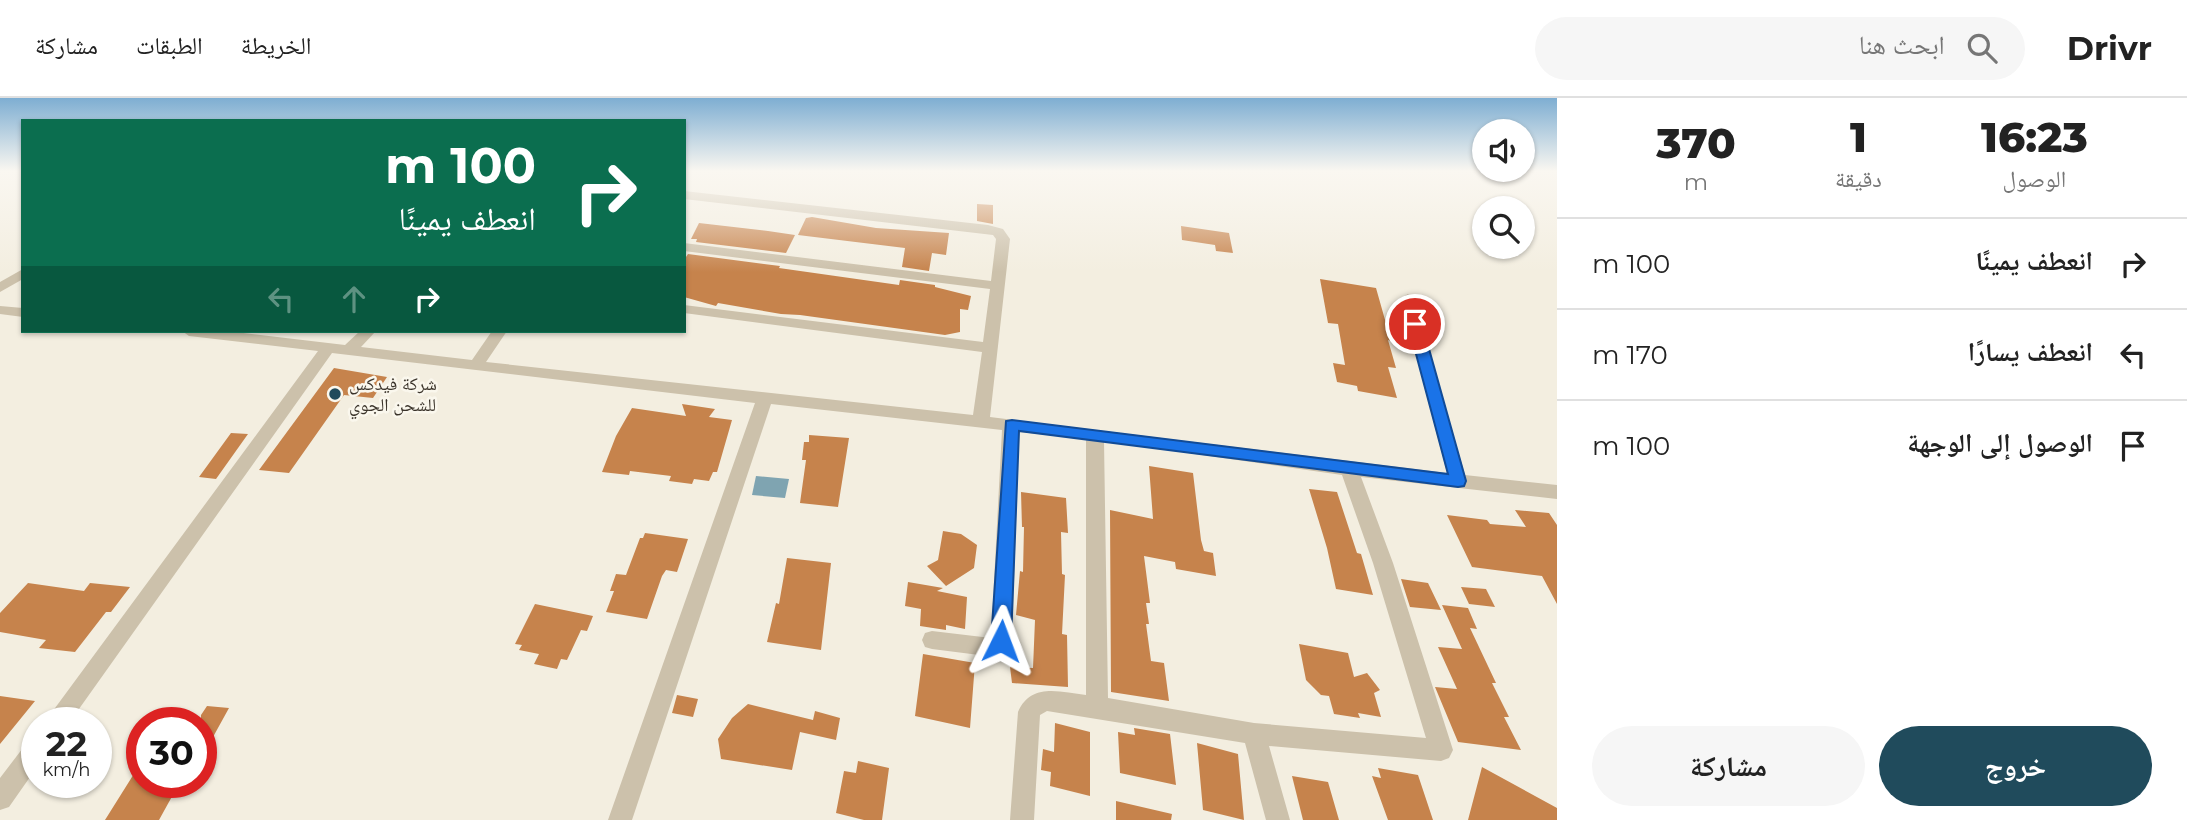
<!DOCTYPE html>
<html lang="ar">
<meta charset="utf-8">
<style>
:root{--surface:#fff;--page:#f6f6f6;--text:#222;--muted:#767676;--line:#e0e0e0;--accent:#204b5c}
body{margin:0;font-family:Montserrat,"Noto Naskh Arabic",sans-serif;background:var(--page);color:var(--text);direction:rtl;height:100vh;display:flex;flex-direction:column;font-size:26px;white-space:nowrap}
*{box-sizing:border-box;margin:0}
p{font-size:23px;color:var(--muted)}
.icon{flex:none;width:38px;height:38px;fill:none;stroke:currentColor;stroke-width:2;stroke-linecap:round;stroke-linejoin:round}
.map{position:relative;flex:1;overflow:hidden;direction:ltr}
.side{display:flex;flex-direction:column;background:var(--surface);width:630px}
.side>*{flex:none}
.guide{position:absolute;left:21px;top:21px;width:665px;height:214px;border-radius:0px;box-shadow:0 2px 5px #0004;direction:rtl;background:#0b6e4f;color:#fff;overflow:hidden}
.tools{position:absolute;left:1472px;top:21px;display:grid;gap:14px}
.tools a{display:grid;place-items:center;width:63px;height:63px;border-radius:50%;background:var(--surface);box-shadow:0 2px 5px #0004;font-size:35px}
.speed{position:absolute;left:21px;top:609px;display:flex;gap:14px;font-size:35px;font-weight:700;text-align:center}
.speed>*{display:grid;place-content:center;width:91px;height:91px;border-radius:50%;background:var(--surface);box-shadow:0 2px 5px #0004;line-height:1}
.speed small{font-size:18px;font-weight:400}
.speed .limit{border:10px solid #d22;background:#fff;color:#111}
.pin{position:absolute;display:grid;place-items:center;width:60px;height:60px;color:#fff;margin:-30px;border:4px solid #fff;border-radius:50%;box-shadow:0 2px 7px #0007}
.me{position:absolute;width:77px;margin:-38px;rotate:3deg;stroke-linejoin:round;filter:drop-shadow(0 0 5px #0008)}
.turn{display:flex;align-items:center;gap:24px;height:147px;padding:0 35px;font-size:32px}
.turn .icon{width:91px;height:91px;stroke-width:2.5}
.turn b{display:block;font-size:49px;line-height:60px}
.lanes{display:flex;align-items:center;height:66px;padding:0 35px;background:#0003;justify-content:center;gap:35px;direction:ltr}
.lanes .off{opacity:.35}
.eta{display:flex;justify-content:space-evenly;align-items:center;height:119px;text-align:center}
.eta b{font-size:42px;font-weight:800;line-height:49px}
.primary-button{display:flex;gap:14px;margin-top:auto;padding:14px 35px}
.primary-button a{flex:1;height:80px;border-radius:42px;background:var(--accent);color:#fff;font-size:28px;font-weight:800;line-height:80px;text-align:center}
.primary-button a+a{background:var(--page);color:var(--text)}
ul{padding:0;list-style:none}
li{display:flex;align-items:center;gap:21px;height:91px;padding:0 35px;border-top:2px solid var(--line)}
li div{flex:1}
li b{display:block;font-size:26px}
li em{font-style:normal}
header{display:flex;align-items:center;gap:42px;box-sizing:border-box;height:98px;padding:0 35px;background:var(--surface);border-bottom:2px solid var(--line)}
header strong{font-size:33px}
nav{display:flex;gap:38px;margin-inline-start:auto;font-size:24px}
.search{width:490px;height:63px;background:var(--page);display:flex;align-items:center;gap:18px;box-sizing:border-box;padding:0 24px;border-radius:38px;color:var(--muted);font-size:26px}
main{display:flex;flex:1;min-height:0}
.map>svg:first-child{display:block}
</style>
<header>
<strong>Drivr</strong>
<div class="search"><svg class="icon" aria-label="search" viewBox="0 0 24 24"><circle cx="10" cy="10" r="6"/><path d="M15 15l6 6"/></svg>ابحث هنا</div>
<nav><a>الخريطة</a><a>الطبقات</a><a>مشاركة</a></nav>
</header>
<main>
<section class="side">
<div class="eta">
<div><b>16:23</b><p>الوصول</p></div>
<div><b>1</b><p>دقيقة</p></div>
<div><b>370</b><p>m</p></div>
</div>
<ul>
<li><svg class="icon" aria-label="right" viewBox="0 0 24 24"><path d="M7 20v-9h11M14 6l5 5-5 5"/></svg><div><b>انعطف يمينًا</b></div><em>100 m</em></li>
<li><svg class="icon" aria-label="left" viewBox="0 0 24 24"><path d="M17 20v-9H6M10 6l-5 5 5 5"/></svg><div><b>انعطف يسارًا</b></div><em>170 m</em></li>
<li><svg class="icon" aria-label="arrive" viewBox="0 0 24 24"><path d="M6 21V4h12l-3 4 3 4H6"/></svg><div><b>الوصول إلى الوجهة</b></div><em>100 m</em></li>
</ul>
<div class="primary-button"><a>خروج</a><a>مشاركة</a></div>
</section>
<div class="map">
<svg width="1557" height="722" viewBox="0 0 1557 722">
<rect width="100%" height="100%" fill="#f3eee0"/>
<!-- water -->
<path fill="#7fa4b1" d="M756 378 789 381 785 400 752 397Z"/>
<!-- building -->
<path fill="#c6834c" d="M977 106 993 107V126L977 123Z
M812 119 876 130 949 135 946 157 932 155 929 173 902 169 905 150 798 137 806 120Z
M699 125 768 133 795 137 786 155 696 144 697 141H691Z
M1181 128 1229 135 1233 155 1216 153 1215 147 1182 142Z
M688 156 780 168 779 170 899 187 900 182 935 187V189L971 198 968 212 960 211V234L945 237 800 217 781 216 718 205 716 208 684 199V162Z
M1320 181 1376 190 1391 243 1388 242 1396 270 1388 269 1397 300 1358 293 1357 288 1337 284 1333 265 1345 267 1338 226 1328 225Z
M334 270 387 279 373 300 344 297 289 375 259 372Z
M682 306 715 311 709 319 732 322 717 374H713L709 383 694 381 692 386 669 383 671 378 630 373 629 377 602 374 616 338 632 310 686 318Z
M231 335 248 336 216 381 199 379Z
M809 337 849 340 838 409 800 405 806 362H802L804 344H809Z
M1149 368 1193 375 1201 442 1204 453 1213 455 1216 478 1176 471 1175 464 1144 458 1150 505H1146L1149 526H1146L1151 563 1164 565 1169 603 1111 594 1110 412 1153 421Z
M1309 391 1337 394 1357 455 1361 456 1373 497 1336 491 1327 450Z
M1021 394 1066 400 1068 435 1061 434 1062 476 1065 477 1062 536 1067 537 1068 589 1012 585 1010 569 1033 570 1035 522 1016 517 1020 473 1023 474 1024 429H1022Z
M1515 412 1549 415 1557 427V506L1542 478 1472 469 1447 417 1487 422 1490 426 1526 429Z
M943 433 961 436 977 447 974 470 946 488 927 468 938 462Z
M645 435 688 441 677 474 666 472 662 478 647 521 606 514 614 493H610L616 476 626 477 640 440H643Z
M787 460 831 465 821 552 767 544 776 505 779 506Z
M1401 481 1428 485 1441 512 1410 509Z
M908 484 943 490 937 493 967 499 965 531 946 527V532L920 528 921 511 905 508Z
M28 485 84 493 90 485 130 489 111 514H106L75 554 39 550 46 542 0 534V515Z
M1461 489 1486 491 1495 509 1469 506Z
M535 506 593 518 587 533 581 532 567 562 561 561 557 571 534 566 539 556 519 552 522 547 515 546Z
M1442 507 1468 510 1477 531 1470 530 1496 585H1492L1509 619H1504L1521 652 1458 644 1435 589 1457 591 1438 549 1462 551Z
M1299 546 1348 555 1354 579 1367 575 1380 592 1374 595 1381 619 1358 615 1360 620 1334 616 1329 598 1321 597 1306 582Z
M923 556 975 565 970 630 915 618Z
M677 597 698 601 693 619 672 615Z
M0 598 35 603 0 646Z
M748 606 813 622 815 613 840 620 836 642 800 634 792 672 721 661 718 641 732 620Z
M207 608 229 610 213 639H201V617Z
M1055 625 1090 634V698L1050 688 1051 674 1041 672 1043 651 1054 654Z
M1134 630 1170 636 1176 687 1120 675 1118 634 1135 637Z
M1197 645 1238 656 1244 722 1203 712Z
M142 663V684H180L159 722H105Z
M858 663 889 670 882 722H864L836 715 844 673 856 675Z
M1482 669 1557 710V722H1468Z
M1378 670 1418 677 1433 722H1388L1372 678 1381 680Z
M1292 678 1328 684 1339 722H1303Z
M1116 703 1172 716 1171 722H1116Z"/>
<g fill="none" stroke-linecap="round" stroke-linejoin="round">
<!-- minor -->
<path fill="#ccc1ab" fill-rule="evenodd" d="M684 93 988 127 1003 131 1010 141 990 319 1447 375 1401 200 1408 196 1413 197 1465 377 1557 387V401L1361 379 1393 465 1453 652 1449 660 1441 663 1269 648 1290 722H1266L1245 645 1047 613 1040 617 1034 722H1010L1018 614C1031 584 1060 594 1086 597V341L1019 334 1012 543 1002 557 995 559 932 551 925 549 922 542 925 535 932 533 991 540 1002 332 771 306 632 722H608L755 305 332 255 69 625H44L318 253 189 238 182 233H227L345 247 360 233H376L361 249 472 262 492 233H507L486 264 973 317 982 254 684 215V207L983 244 990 191 684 153V145L991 183 996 141 993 137 684 101ZM1104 343 1342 377 1373 465 1426 640 1254 625 1108 600Z
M23 171V181L0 194V184Z
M0 208 23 210V219L0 216Z
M37 639V669L9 709 0 712V680L29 642Z"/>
</g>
<!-- sky -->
<linearGradient id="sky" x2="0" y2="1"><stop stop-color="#7eaed2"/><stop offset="0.42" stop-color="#faf7f1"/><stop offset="1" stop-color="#faf7f1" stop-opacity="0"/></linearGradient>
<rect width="1557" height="174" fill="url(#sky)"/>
<!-- route -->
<path fill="#1a73e8" stroke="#114b97" stroke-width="2" d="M1415 222 1422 226 1466 383 1464 388 1458 389 1019 333 1011 543 1008 549 1001 551 994 549 991 543 1006 323 1012 322 1448 376 1408 226Z"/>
<!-- markers -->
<circle fill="#204b5c" stroke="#faf7ed" stroke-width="2.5" cx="335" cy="296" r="7"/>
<g text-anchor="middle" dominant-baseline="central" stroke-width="5" stroke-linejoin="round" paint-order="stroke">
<!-- poi labels -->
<g font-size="18" fill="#3a332a" stroke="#faf7ed" text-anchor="start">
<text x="349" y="286">شركة فيدكس<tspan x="349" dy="21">للشحن الجوي</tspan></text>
</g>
</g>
</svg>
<div class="tools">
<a><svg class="icon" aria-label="sound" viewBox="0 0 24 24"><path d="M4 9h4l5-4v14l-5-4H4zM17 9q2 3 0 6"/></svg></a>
<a><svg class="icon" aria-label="search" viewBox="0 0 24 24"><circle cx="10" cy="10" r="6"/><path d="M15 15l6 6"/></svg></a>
</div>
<div class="speed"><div>22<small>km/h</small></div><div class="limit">30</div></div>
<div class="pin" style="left:1415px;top:226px;background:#d93025"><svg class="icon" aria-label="arrive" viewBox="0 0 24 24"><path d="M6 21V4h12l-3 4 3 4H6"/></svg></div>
<svg class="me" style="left:1001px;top:543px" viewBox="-20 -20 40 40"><path d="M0-17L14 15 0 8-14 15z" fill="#1a73e8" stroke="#fff" stroke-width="4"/></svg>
<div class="guide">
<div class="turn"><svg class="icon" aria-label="right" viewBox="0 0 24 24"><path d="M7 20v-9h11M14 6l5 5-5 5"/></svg><div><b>100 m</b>انعطف يمينًا</div></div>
<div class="lanes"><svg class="icon off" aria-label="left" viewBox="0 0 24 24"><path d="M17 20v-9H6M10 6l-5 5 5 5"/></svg><svg class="icon off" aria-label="ahead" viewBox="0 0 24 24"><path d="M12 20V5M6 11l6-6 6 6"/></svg><svg class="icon" aria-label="right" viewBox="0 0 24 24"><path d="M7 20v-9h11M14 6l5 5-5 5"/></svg></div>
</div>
</div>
</main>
